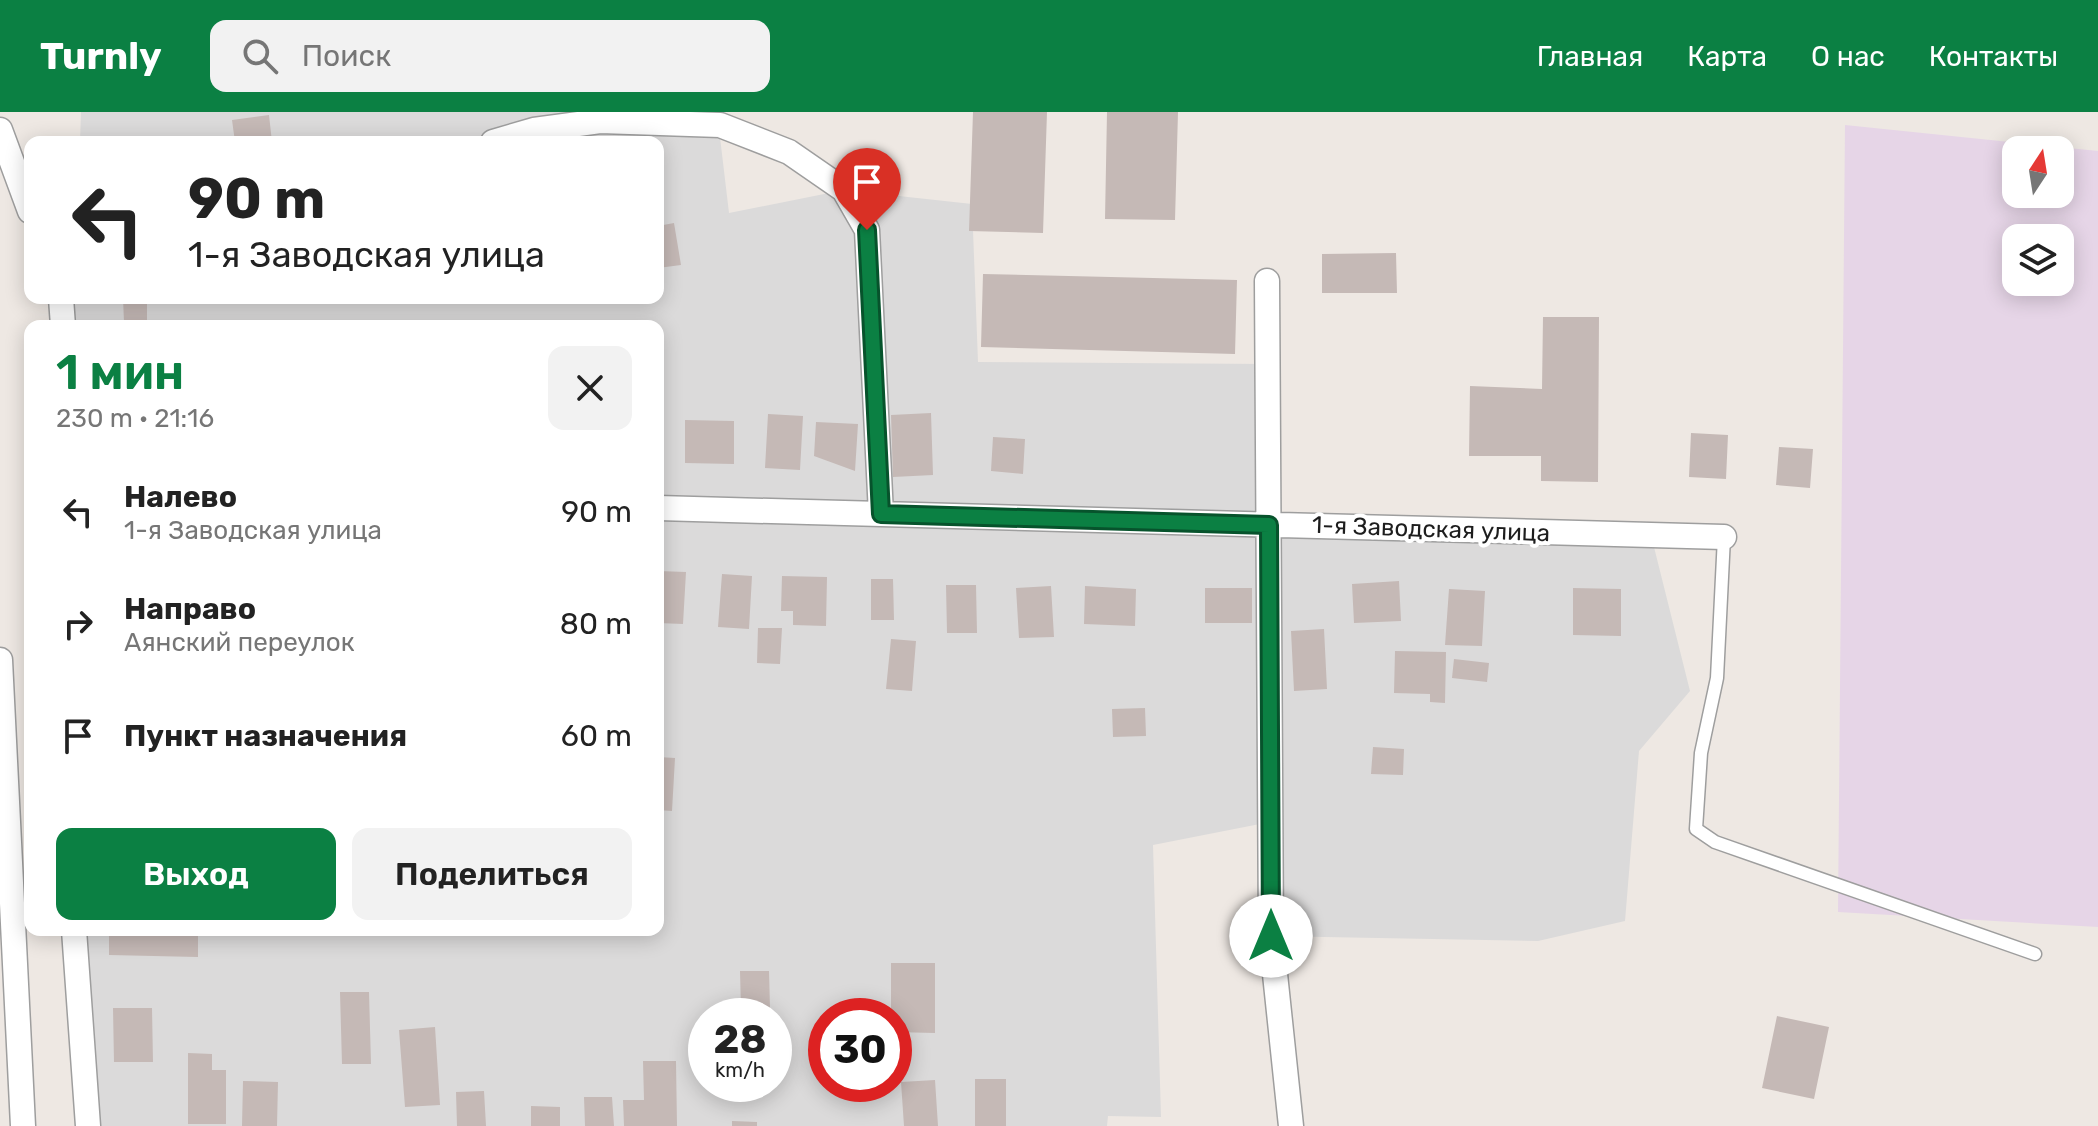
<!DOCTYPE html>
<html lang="ru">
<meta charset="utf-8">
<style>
:root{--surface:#fff;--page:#f2f2f2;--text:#222;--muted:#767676;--accent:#0b8043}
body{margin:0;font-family:Rubik,sans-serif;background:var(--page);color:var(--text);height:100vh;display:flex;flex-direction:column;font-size:30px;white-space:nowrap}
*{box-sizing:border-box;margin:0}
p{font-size:26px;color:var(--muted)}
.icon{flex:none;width:44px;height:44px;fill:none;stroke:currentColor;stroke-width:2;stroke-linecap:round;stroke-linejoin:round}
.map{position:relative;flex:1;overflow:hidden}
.sheet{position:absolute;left:24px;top:208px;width:640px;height:616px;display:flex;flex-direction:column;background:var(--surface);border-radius:16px;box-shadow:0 4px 20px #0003}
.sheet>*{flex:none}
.hud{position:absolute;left:24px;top:24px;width:640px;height:168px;border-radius:16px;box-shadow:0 4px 20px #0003;background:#fff;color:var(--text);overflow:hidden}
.needle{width:52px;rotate:12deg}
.tools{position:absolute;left:2002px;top:24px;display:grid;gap:16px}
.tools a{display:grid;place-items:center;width:72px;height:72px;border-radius:16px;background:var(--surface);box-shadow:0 4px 20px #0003;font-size:40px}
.speed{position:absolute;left:688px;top:886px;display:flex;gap:16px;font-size:40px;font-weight:700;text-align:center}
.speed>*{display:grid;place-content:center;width:104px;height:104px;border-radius:50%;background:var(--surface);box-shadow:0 4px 20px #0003;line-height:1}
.speed small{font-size:20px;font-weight:400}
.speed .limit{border:12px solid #d22;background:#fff;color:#111}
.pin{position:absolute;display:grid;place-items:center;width:68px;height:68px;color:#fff;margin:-82px -34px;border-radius:50% 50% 50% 0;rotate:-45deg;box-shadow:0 0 8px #0007}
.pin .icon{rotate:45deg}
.me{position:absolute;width:88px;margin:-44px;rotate:0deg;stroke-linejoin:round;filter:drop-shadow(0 0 6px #0008)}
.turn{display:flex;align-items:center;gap:28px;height:168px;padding:0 32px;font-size:36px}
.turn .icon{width:104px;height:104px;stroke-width:2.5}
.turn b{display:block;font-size:56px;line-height:68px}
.round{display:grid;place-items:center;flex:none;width:84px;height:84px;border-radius:16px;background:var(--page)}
.headline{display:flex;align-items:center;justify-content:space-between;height:136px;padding:0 32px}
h1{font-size:48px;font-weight:600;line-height:60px;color:var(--accent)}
.button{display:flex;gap:16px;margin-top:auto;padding:16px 32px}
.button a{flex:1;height:92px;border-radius:16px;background:var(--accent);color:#fff;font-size:32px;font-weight:600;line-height:92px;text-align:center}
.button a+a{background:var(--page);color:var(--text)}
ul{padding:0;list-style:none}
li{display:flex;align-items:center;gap:24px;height:112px;padding:0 32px}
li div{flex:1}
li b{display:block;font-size:30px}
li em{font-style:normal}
header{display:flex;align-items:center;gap:48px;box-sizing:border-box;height:112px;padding:0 40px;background:var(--accent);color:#fff}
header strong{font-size:38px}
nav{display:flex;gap:44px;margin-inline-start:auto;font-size:28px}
.search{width:560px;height:72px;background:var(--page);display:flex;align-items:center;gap:20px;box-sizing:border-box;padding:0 28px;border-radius:16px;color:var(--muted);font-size:30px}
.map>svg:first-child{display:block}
</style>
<header>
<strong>Turnly</strong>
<div class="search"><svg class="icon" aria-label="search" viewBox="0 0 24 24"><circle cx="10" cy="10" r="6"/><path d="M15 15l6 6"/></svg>Поиск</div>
<nav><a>Главная</a><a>Карта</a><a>О нас</a><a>Контакты</a></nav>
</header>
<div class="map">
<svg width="2098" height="1014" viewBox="0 0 2098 1014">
<rect width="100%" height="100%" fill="#eee8e3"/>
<!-- residential -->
<path fill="#dbdada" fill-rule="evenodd" d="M81 0H717L729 101 844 78 972 92 978 250 1268 252 1270 413 1651 423 1690 579 1639 639 1625 809 1538 829 1271 824 1270 710 1153 733 1161 1005 1108 1004 1107 1014H88L74 818H658V214H63L61 186H658V30H80ZM706 904H774V972H706ZM826 904H894V972H826Z"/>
<!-- industrial -->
<path fill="#e6d5e7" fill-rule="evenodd" d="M1845 13 2098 39V815L1838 800ZM2016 38H2060V82H2016ZM2016 126H2060V170H2016Z"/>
<!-- building -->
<path fill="#c5b9b6" d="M973 0H1047L1043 121 969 119Z
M1107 0H1178L1175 108 1105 107Z
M269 3 272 30H235L232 8Z
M674 111 681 153 658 156V114Z
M1396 141 1397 181H1322V142Z
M983 162 1237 168 1235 242 981 235Z
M123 186H147V211L124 210Z
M1543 205H1599L1598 370 1541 369V344H1469L1470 274 1542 277Z
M931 301 933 363 893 365 891 303Z
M768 302 803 304 800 358 765 356Z
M685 308 734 309V352L685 351Z
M816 310 858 312 855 359 814 344Z
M1691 321 1728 323 1726 367 1689 365Z
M993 325 1025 327 1023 362 991 359Z
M1779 335 1813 337 1810 376 1776 373Z
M658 459 686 460 683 512 658 511Z
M722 462 752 464 749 517 718 515Z
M782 464 827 465 826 514 793 513V499H781Z
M871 467H893L894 508H871Z
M1399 469 1401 509 1354 511 1352 472Z
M946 473H976L977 521H947Z
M1051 474 1054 525 1019 526 1016 476Z
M1085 474 1136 477 1135 514 1084 512Z
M1205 476H1252V511H1205Z
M1573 476 1621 477V524L1573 523Z
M1449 477 1485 479 1482 534 1445 533Z
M758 516H782L780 552 757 551Z
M1324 517 1327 577 1294 579 1291 519Z
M891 527 916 529 912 579 886 577Z
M1395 539 1446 540 1445 591 1430 590V582L1394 581Z
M1454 547 1489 551 1487 570 1452 566Z
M1145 596 1146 624 1113 625 1112 597Z
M1373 635 1404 637 1403 663 1371 662Z
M658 645 675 646 672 699 658 698Z
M109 818H198V845L109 843Z
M891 851H935V921L894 920V904H891Z
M740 859H769L770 896 741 897Z
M340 880H369L371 952H342Z
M113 896H152L153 950H114Z
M1777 904 1829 915 1814 987 1762 976Z
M435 915 440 993 405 995 399 918Z
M188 941 212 942V958H226V1012H188Z
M643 949H676L677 1014H624L623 988H644Z
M975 967H1006V1014H975Z
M935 968 938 1014H904L901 970Z
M243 969 278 970 277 1014H242Z
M484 979 486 1014H457L456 980Z
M584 985H612L614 1014H585Z
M531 994 560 995V1014H531Z
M732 1009 757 1010V1014H732Z"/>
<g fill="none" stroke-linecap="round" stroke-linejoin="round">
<defs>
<path id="service" d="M1724 425 1717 566 1701 641 1696 717 1715 730 2035 842"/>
<path id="minor" d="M0 18 30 99
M493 30 534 18 600 9 720 13 789 40 844 78 867 118 881 402
M1267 169 1271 824 1291 1014
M61 186 63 214
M658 396 1724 425
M0 548 23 1014
M74 818 88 1014"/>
</defs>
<!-- service casing -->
<use href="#service" stroke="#9e9e9e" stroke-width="15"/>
<!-- minor casing -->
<use href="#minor" stroke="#9e9e9e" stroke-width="27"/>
<!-- service -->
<use href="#service" stroke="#fff" stroke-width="12"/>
<!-- minor -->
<use href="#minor" stroke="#fff" stroke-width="24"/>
</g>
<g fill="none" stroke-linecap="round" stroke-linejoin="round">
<defs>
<path id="route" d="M867 118 881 402 1269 413 1271 824"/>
</defs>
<!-- route casing -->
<use href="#route" stroke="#07532c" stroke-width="20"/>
<!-- route -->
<use href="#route" stroke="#0b8043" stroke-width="14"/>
</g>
<g text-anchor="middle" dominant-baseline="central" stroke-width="8" stroke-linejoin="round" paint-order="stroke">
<!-- street labels -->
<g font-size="24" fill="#1d1d1d" stroke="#fff">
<text transform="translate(1431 417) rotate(2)">1-я Заводская улица</text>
</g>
</g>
</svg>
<div class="tools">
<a><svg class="needle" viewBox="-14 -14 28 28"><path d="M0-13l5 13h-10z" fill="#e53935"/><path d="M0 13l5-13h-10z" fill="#767676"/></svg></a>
<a><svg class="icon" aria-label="layers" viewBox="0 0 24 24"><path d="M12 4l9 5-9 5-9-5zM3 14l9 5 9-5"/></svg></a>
</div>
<div class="speed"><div>28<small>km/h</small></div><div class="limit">30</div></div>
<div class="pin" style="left:867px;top:118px;background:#d93025"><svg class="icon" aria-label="arrive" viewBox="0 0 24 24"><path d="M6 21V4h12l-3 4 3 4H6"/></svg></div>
<svg class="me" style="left:1271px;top:824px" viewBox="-20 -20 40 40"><circle r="19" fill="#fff"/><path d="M0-13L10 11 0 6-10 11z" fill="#0b8043"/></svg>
<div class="hud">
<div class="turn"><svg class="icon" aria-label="left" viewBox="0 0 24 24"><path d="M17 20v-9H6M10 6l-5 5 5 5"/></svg><div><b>90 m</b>1-я Заводская улица</div></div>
</div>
<section class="sheet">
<div class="headline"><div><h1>1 мин</h1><p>230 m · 21:16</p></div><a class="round"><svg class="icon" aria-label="close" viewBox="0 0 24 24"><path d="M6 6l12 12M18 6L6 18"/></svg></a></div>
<ul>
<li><svg class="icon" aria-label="left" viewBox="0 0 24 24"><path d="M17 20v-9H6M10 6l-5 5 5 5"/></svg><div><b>Налево</b><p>1-я Заводская улица</p></div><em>90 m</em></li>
<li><svg class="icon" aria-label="right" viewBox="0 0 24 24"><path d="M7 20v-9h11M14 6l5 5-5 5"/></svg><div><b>Направо</b><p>Аянский переулок</p></div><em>80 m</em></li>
<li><svg class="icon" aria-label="arrive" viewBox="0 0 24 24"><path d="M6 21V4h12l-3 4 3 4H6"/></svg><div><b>Пункт назначения</b></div><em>60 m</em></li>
</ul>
<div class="button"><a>Выход</a><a>Поделиться</a></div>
</section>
</div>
